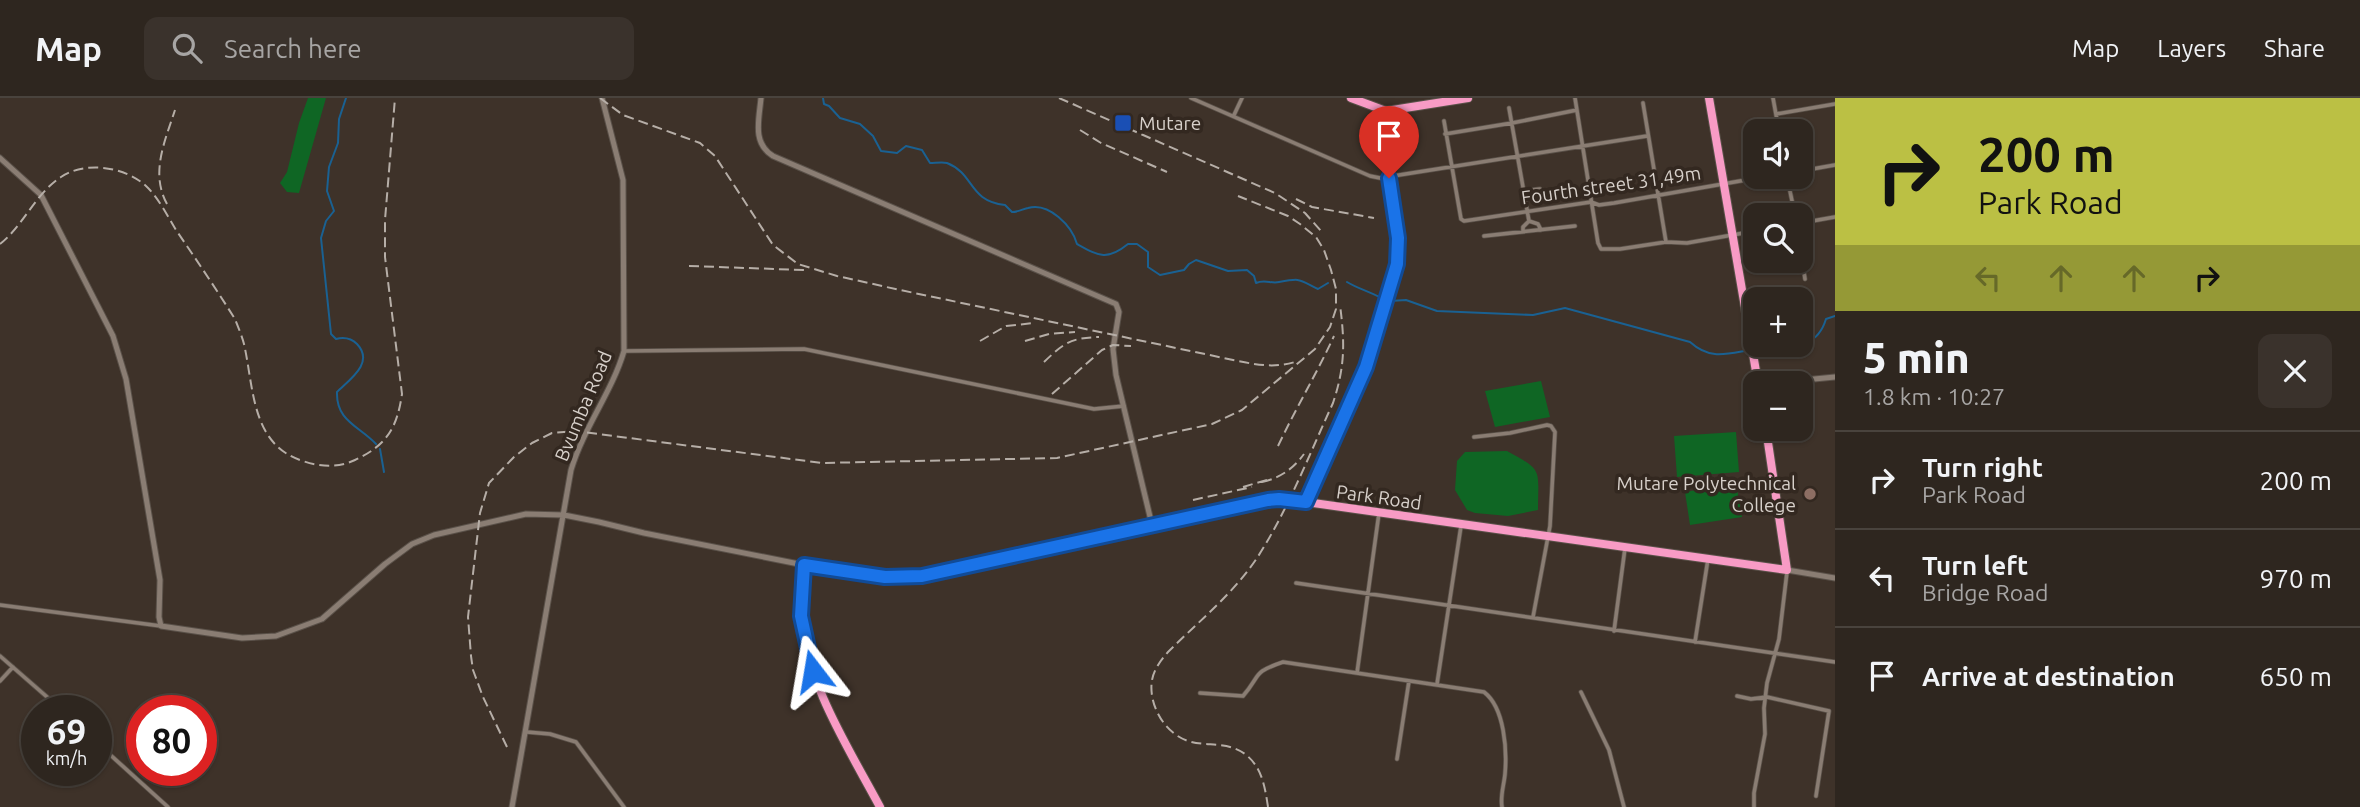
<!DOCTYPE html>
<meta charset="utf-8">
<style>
:root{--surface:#2e261f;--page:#3a322c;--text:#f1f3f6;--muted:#a7a5a4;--line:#49433d}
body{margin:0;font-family:Ubuntu,sans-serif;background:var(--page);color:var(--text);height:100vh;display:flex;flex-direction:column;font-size:26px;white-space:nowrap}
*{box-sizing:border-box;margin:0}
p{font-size:23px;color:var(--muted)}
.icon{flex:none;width:38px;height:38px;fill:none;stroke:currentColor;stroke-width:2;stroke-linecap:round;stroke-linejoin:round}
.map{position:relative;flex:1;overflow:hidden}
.side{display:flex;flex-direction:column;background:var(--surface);width:525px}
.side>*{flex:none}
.guide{background:#bbc044;color:#111;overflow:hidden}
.buttons{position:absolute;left:1743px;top:21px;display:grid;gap:14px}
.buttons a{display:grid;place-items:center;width:70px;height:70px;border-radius:14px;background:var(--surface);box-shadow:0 2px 5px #0004,0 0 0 2px var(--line);font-size:35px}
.speed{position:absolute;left:21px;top:597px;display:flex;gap:14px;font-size:35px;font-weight:700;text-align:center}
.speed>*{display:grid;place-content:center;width:91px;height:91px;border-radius:50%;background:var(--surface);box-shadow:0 2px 5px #0004,0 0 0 2px var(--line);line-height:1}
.speed small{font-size:18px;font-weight:400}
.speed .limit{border:10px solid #d22;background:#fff;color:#111}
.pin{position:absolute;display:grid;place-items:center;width:60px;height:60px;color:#fff;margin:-72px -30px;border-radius:50% 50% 50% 0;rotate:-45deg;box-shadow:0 0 7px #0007}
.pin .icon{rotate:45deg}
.me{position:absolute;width:77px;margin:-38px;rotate:346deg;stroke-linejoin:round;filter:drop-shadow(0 0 5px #0008)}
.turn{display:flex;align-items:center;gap:24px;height:147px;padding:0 28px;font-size:32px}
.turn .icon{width:91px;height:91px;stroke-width:2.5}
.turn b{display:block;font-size:49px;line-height:60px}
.lanes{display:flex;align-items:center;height:66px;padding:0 28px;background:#0003;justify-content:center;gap:35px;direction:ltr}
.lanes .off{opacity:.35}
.round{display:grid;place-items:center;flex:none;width:74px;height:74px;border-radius:14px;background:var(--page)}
.head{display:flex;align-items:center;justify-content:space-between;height:119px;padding:0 28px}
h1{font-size:42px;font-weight:800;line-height:52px}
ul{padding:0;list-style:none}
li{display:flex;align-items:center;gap:21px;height:98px;padding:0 28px;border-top:2px solid var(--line)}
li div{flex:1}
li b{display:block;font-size:26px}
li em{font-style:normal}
header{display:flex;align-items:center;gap:42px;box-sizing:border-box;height:98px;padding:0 35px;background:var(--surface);border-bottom:2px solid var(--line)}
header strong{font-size:33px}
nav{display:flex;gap:38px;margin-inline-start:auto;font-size:24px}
.search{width:490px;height:63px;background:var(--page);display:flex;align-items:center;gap:18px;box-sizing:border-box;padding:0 24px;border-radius:14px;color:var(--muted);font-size:26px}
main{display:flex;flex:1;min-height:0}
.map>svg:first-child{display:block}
</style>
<header>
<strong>Map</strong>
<div class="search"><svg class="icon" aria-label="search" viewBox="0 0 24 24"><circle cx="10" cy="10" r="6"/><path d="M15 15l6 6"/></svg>Search here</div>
<nav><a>Map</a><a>Layers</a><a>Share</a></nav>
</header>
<main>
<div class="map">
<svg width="1835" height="709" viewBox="0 0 1835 709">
<rect width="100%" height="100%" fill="#3e3229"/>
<!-- green -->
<path fill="#0f6624" d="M308 0H326L299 95 287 94 280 85 287 74 299 25Z
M1541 283 1550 319 1495 329 1485 293Z
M1736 334 1739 374 1677 379 1674 338Z
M1507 353C1544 373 1538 371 1538 412L1508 418 1475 415 1467 412 1455 392 1457 363 1465 354Z
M1736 385 1742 419 1690 427 1685 394Z"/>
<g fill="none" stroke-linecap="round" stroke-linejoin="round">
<!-- stream -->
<path stroke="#1a6192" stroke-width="2" d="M346 0 339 21 338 45 329 69 327 93 334 113 326 123 321 140 331 236 336 241C344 239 352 241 357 246 375 265 349 282 337 294 336 323 359 328 376 346
M823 0 824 6 829 8 840 20 860 26 873 38 881 53 897 55 906 48 922 52 930 65C935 65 943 64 947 65 975 76 968 103 1005 107L1012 114C1019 114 1022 111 1028 110 1049 104 1072 128 1077 146 1099 158 1107 163 1128 146H1137L1148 154V169L1160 177 1184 172 1189 166 1196 162 1228 173 1247 172 1254 178 1256 185C1265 181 1271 186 1279 184 1301 180 1298 181 1318 191L1328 185
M1347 184C1358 191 1377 196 1384 202
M1390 203 1406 202 1437 213 1533 217 1565 210 1690 244C1710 262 1726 256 1750 252
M1756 251C1783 246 1815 257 1826 221L1835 218
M380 351 384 374"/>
<defs>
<path id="street" d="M1191 0 1370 78 1380 80 1647 38
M1575 0 1598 145 1601 151H1620L1666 144 1687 145 1755 133
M1773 0 1779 33
M1643 5 1666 144
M1509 10 1529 123
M1776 16 1835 6
M1234 17 1242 0
M1444 23 1461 121 1464 123 1591 104 1599 107 1614 105 1763 79
M1445 36 1512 25 1577 12
M1801 73 1835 67
M1787 79 1795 117
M1523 93 1540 91
M1801 125 1835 119
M1523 133V129L1529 123 1538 126 1541 132
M1484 138 1575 128
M1801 154 1805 181
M624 253 804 251 1094 311 1124 308
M1474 339 1510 335 1547 327 1551 328 1555 334 1550 428 1533 519
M1296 485 1835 564
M0 507 161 528
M1614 533 1625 450
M1695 544 1708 461
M0 558 62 612
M1357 575 1379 415
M0 583 13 569
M1437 586 1461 428
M1581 594 1609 652 1624 709
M1200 595 1243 598C1262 576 1251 575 1283 564L1484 594C1505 610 1507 653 1505 676 1504 687 1500 698 1502 709
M1737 598 1751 601 1767 599 1829 613 1816 698
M527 634 550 636 576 644 624 709
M96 644 168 709
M1397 661 1409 583
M1754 709V695L1765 636 1764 610 1767 585 1779 541 1787 474"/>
<path id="secondary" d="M761 0C759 22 752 45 773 58L1116 206 1119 214 1113 251 1116 277 1152 427
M0 60 41 97 113 238 126 281 160 482 159 519 161 528 242 540 276 538 322 521 385 466 412 446 434 437 526 416 564 417 599 424 644 435 804 467
M1774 285 1835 279
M1306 404 1366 269 1397 166 1398 140 1380 12
M1787 472 1835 480
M512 709 571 372C584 329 612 294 624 253L623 82 602 0"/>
<path id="highway" d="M1351 0 1386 13 1468 0
M1709 0 1758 285
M1292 402 1787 472 1766 331
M880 709C848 649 806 585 801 516 800 499 802 483 804 467L885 479 922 478 1236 408 1274 402H1287"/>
</defs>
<!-- street casing -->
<use href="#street" stroke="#5a5149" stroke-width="5"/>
<!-- secondary casing -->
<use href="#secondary" stroke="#5a5149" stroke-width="7"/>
<!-- highway casing -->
<use href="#highway" stroke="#5a5149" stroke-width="10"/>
<!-- street -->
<use href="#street" stroke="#8a7d73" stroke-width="3.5"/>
<!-- secondary -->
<use href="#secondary" stroke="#8a7d73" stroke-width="5"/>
<!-- highway -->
<use href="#highway" stroke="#f89bc5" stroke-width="8"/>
<!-- rail -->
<path stroke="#b6aea7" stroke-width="2" stroke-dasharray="10 5" stroke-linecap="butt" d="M600 0 623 17 700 45 715 58 773 147 798 166 837 178 900 192 1238 263C1258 267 1275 270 1295 264
M1059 0 1275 95 1305 115 1321 133
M1080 32 1101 45 1167 74
M1296 101 1312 109 1374 120
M167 106C150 75 165 43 175 12
M0 146C24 127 35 96 61 79 85 63 124 68 146 88 158 99 167 117 176 132 196 161 216 191 235 221 238 229 242 238 244 246 254 290 251 347 303 363 320 369 338 370 355 362 387 347 397 330 402 296L385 159V122L395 0
M689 168 804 172
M980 243 1006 228 1034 225
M1025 243 1049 236 1075 234
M1044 264C1064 245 1070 240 1099 239
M1052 296 1102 252 1113 247 1131 248
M1278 348C1296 310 1317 275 1334 238
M1262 384C1280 380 1293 371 1304 356
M1243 389 1270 381
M1193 402 1252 389
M507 649 483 599 473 572 471 558 468 519 480 415 489 385 514 359 532 345 552 335 575 333 822 365 1057 360 1212 326 1242 312 1315 251 1330 229 1336 211V191L1331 172 1324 152 1316 139 1300 126 1288 118 1238 98
M1268 709C1265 689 1262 669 1245 656 1227 643 1207 649 1188 643 1164 635 1148 606 1152 582 1154 571 1161 562 1168 554 1198 524 1233 496 1257 460 1288 412 1309 357 1333 305 1345 269 1345 245 1340 207"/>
<defs>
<path id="highway-bridge" d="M1287 402H1292"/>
</defs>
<!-- highway-bridge casing -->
<use href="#highway-bridge" stroke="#5a5149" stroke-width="10" stroke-linecap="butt"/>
<!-- highway-bridge -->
<use href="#highway-bridge" stroke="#f89bc5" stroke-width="8"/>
</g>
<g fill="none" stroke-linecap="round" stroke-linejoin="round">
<defs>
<path id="route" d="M813 573 801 518 804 467 885 479 922 478 1268 402 1279 401 1306 404 1366 269 1397 166 1398 140 1389 80"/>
</defs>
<!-- route casing -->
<use href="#route" stroke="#114b97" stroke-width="18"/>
<!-- route -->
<use href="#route" stroke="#1a73e8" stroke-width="12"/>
</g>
<!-- markers -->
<rect fill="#1a4fb4" stroke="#332820" stroke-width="2.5" x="1114" y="16" width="18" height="18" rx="3.5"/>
<circle fill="#8d6e63" stroke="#332820" stroke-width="2.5" cx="1810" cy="396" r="7"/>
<g text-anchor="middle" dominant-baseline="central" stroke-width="7" stroke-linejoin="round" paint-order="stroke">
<!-- poi labels -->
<g font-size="19" fill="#d7d0ca" stroke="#332820" text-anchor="start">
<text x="1139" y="25">Mutare</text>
<text x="1796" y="385" text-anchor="end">Mutare Polytechnical<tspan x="1796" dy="22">College</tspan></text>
</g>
<!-- street labels -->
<g font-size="19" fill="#d7d0ca" stroke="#332820">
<text transform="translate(1611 87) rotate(-8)">Fourth street 31,49m</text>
<text transform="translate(583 308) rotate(-67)">Bvumba Road</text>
<text transform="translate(1379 399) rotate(8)">Park Road</text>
</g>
</g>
</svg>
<div class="buttons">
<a><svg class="icon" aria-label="sound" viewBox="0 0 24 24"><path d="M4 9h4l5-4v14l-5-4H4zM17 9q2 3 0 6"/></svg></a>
<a><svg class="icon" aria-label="search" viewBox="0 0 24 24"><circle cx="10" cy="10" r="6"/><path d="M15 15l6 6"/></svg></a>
<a>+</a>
<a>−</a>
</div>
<div class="speed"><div>69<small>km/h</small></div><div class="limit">80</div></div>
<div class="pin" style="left:1389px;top:80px;background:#d93025"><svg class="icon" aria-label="arrive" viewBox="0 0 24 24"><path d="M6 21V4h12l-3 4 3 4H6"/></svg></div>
<svg class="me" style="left:813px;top:573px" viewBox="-20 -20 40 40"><path d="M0-17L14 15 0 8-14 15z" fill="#1a73e8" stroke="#fff" stroke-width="4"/></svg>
</div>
<section class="side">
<div class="guide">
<div class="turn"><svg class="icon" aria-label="right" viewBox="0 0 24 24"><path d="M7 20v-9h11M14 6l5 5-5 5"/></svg><div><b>200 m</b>Park Road</div></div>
<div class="lanes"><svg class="icon off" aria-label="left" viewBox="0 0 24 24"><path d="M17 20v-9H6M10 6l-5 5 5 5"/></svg><svg class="icon off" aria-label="ahead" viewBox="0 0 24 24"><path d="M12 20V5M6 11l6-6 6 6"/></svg><svg class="icon off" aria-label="ahead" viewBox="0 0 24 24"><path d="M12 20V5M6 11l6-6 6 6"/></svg><svg class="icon" aria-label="right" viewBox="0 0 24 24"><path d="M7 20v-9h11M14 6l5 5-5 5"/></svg></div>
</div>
<div class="head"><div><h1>5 min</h1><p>1.8 km · 10:27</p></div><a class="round"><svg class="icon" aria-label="close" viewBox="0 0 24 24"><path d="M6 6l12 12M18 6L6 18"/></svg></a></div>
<ul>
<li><svg class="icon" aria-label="right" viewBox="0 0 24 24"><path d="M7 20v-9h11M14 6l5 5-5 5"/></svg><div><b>Turn right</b><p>Park Road</p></div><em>200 m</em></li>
<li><svg class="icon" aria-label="left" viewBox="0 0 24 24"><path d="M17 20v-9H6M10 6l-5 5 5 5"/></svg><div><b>Turn left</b><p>Bridge Road</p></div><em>970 m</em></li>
<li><svg class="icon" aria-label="arrive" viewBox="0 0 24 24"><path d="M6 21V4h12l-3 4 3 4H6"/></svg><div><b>Arrive at destination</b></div><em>650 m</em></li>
</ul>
</section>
</main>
